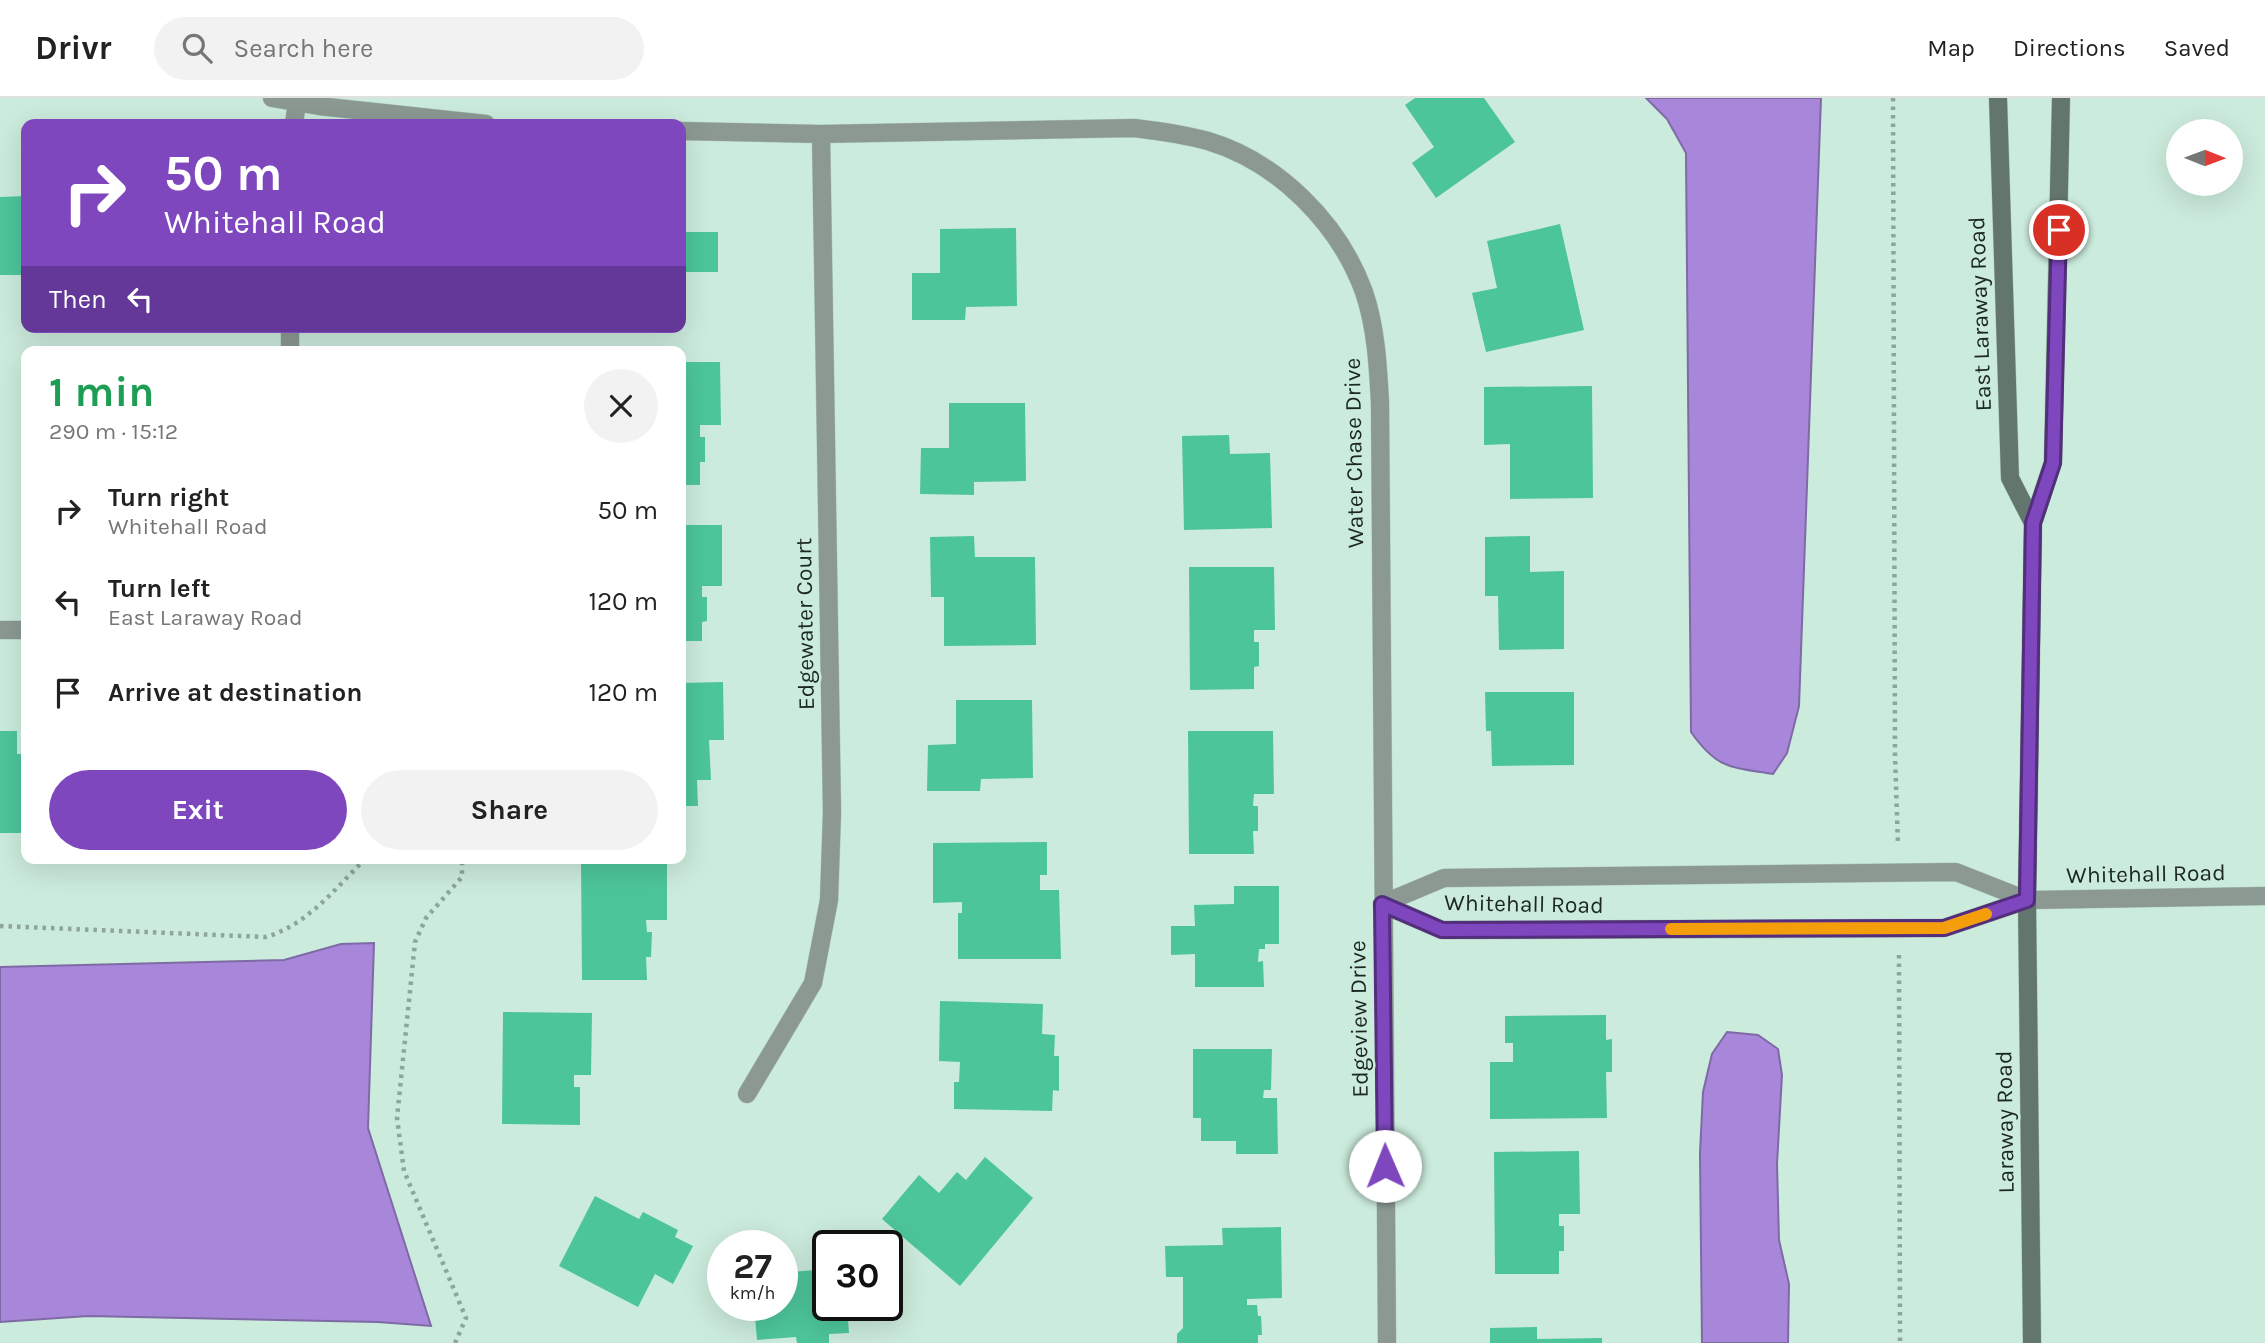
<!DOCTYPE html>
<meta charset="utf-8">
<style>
:root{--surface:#fff;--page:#f2f2f2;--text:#222;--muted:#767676;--line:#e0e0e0;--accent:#7e47be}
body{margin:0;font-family:Karla,sans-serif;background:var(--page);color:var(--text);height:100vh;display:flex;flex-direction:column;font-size:26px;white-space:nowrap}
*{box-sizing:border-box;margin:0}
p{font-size:23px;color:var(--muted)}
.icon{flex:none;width:38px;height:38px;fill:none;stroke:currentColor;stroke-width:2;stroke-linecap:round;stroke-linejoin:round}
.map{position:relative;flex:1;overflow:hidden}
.panel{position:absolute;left:21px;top:248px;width:665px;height:518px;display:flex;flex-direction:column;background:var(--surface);border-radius:14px;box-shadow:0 7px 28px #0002}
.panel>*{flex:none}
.hud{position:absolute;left:21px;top:21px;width:665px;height:214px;border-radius:14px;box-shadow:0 7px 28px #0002;background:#7e47be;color:#fff;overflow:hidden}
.needle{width:46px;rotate:91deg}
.fabs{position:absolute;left:2166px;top:21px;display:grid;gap:14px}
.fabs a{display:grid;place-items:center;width:77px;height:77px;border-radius:50%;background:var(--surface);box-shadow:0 7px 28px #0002;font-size:35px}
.speed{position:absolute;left:707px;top:1132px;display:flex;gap:14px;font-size:35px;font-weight:700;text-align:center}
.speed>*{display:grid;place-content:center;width:91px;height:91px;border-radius:50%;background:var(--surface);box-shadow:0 7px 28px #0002;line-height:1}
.speed small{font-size:18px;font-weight:400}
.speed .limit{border:4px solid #111;border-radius:10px;background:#fff;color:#111}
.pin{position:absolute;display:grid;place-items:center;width:60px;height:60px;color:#fff;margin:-30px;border:4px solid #fff;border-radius:50%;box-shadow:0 2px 7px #0007}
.me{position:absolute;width:77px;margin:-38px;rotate:359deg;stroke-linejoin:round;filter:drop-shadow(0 0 5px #0008)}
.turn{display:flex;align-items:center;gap:24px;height:147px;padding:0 28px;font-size:32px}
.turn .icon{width:91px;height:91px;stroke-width:2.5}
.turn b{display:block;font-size:49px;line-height:60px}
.then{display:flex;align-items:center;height:66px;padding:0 28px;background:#0003;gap:14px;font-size:26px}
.round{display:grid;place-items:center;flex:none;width:74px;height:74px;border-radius:37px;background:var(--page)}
.headline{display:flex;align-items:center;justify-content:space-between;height:119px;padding:0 28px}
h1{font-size:42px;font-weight:700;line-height:52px;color:#1e9e55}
.action{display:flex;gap:14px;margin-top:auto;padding:14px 28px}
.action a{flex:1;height:80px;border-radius:42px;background:var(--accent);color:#fff;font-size:28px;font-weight:700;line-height:80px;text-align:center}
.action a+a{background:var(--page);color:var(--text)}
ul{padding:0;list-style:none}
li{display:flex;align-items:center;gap:21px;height:91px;padding:0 28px}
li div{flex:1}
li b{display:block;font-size:26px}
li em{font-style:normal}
header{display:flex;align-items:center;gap:42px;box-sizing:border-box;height:98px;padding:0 35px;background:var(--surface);border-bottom:2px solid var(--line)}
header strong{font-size:33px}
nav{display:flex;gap:38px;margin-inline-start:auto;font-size:24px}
.search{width:490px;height:63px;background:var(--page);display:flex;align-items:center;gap:18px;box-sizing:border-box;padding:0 24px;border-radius:38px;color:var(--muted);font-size:26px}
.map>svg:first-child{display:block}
</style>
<header>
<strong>Drivr</strong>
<div class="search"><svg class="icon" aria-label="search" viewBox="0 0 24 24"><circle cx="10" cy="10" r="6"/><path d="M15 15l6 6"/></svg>Search here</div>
<nav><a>Map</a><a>Directions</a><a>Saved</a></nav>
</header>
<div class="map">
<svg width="2265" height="1245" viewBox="0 0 2265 1245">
<rect width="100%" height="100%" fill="#cbebdc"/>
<!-- water -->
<path fill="#a887db" stroke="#7e6aa4" stroke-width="2" d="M1646 0H1821L1799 608 1787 655 1773 676C1730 669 1717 671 1691 634L1686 55 1667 21Z
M374 845 368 1030 431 1228 378 1224 88 1218 0 1224V869L284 862 341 846Z
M1727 934 1758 937 1778 951 1782 977 1777 1066 1779 1142 1789 1186 1788 1245H1702L1700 1055 1703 994 1712 956Z"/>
<!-- building -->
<path fill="#4dc59a" d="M1415 0H1484L1515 44 1436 100 1412 65 1434 49 1405 7Z
M26 98V177H0V99Z
M1560 126 1584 232 1486 254 1472 195 1497 190 1487 143Z
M1016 130 1017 208 966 209 965 222H912V175H940V131Z
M681 134H718V174H681Z
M681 264H720L721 327H700V339H705V364H700V387H681Z
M1592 288 1593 400 1510 401V346L1484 347V289Z
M949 305H1025L1026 383 974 384V397L920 396 921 350H949Z
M1229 337 1230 356 1270 355 1272 430 1184 432 1182 338Z
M681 427H722V488H702V499H707V523L702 524V543H681Z
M974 438 975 459H1035L1036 547 944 548V499H931L930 439Z
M1530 438V474L1564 473V551L1499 552 1498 498H1485V439Z
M1189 469H1274L1275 532H1254V544H1259V568L1254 569V591L1190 592Z
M723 584 724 642H709L711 682H697L698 708H681V585Z
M1485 594H1574V667L1492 668 1491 633H1486Z
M956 602H1032L1033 680 981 681 980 693H927L928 647 956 646Z
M0 633H17V656H26V735H0Z
M1188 633H1273L1274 696H1254L1253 708H1258V733H1253L1254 756H1189Z
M1047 744V777H1040V792H1059L1061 861H958V815H962V804L933 805V745Z
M581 761H667V822H646L647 834H652L651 859H646L647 882H582Z
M1234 788H1279V846H1265V851H1259L1258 864 1263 863 1264 889H1195V856L1171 857V828H1195L1194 807 1234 806Z
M940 903 1043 906 1042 936 1055 937 1054 958H1059V993L1053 992 1052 1013 954 1011V984H959L960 964 939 963Z
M503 914 592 915 591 977H574V989H580V1027L502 1026Z
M1606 917V942L1612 941V974H1606L1607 1020 1490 1021V964H1513V945H1505V918Z
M1193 951H1272L1271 992H1264L1263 1000H1277L1278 1056H1236V1043H1201V1020H1193Z
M1579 1053 1580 1116H1559V1128H1564V1153H1559V1176H1495L1494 1054Z
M985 1059 1033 1100 960 1188 882 1121 919 1077 939 1095 957 1074 966 1082Z
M595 1098 639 1121 643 1114 678 1132 675 1139 693 1148 673 1186 655 1176 638 1209 559 1168Z
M1281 1129 1282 1200 1247 1201V1207H1257L1258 1218H1261L1262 1237H1258V1245H1177V1236L1183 1230V1179H1166L1165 1148 1223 1147 1222 1130Z
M782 1156H788L790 1174 828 1171V1208H847L849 1235 829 1236V1245H797L796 1239 757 1242 754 1208H782Z
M1537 1229V1241L1602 1240V1245H1490V1230Z"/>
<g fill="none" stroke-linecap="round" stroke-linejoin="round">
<defs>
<path id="street" d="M272 0 319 8 486 26
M294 26 297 4
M681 33 821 36 1134 30C1159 33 1183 36 1208 43 1278 64 1339 125 1364 194 1376 229 1378 268 1380 305L1387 1245
M290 254V229
M0 532H26
M1382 806 1442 832 1944 830 2027 802 2265 798
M1382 806 1444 780 1956 774 2027 802
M747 996 813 885 829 802 832 714 821 36"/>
<path id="secondary" d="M1998 0 2010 380 2033 425
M2032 1245 2027 802 2033 425 2053 364 2061 0"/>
</defs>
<!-- street casing -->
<use href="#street" stroke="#acc8bb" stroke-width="19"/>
<!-- secondary casing -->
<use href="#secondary" stroke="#acc8bb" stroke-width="19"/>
<!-- path -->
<path stroke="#8da59a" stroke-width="4.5" stroke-dasharray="3.5 5" stroke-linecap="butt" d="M1893 0 1895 658 1898 747
M0 828 266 839C307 827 335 791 365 761
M1899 857 1900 1245
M455 1245 466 1220 404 1073 397 1020 415 844 426 820 462 779V761"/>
<!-- street -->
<use href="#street" stroke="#8c9993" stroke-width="18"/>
<!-- secondary -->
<use href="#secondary" stroke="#63766d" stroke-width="18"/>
</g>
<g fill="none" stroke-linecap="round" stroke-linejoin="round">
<defs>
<path id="route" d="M1385 1068 1382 806 1442 832 1922 830H1944L2027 802 2033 425 2053 365 2059 132"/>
</defs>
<!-- route casing -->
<use href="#route" stroke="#522e7c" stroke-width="18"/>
<!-- route -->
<use href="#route" stroke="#7e47be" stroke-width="12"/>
<!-- slow -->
<path stroke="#f59e0b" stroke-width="12" d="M1671 831 1944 830 1986 816"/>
</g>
<g text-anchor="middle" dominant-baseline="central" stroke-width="5" stroke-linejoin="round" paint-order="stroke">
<!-- street labels -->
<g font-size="23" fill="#1c2722" stroke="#cbebdc">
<text transform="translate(1980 216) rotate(-92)">East Laraway Road</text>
<text transform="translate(1354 355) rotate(-91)">Water Chase Drive</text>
<text transform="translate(805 526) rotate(-91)">Edgewater Court</text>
<text transform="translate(2146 776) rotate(-1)">Whitehall Road</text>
<text transform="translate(1524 806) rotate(1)">Whitehall Road</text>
<text transform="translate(1359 921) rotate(-91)">Edgeview Drive</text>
<text transform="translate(2005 1024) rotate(-91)">Laraway Road</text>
</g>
</g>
</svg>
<div class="fabs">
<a><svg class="needle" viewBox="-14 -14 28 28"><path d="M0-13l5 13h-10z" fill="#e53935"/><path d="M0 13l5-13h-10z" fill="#767676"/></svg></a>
</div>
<div class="speed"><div>27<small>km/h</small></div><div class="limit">30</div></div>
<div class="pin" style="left:2059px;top:132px;background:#d93025"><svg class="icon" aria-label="arrive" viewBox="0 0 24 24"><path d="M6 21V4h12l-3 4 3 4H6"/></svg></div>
<svg class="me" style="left:1385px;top:1068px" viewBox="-20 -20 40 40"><circle r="19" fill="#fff"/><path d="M0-13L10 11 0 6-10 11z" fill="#7e47be"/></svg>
<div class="hud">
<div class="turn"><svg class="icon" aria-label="right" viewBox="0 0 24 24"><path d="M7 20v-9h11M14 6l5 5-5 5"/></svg><div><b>50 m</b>Whitehall Road</div></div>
<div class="then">Then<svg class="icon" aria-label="left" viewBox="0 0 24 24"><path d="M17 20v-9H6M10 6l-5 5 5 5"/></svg></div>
</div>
<section class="panel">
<div class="headline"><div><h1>1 min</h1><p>290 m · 15:12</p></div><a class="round"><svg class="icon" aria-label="close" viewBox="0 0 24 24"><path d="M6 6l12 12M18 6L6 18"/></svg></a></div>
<ul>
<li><svg class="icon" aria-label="right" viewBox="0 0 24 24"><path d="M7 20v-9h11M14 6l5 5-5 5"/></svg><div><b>Turn right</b><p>Whitehall Road</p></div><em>50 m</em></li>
<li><svg class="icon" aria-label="left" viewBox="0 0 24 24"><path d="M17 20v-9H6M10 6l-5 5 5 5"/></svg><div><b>Turn left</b><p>East Laraway Road</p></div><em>120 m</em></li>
<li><svg class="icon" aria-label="arrive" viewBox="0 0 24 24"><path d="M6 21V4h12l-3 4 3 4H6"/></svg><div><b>Arrive at destination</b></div><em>120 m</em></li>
</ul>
<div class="action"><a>Exit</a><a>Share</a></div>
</section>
</div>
